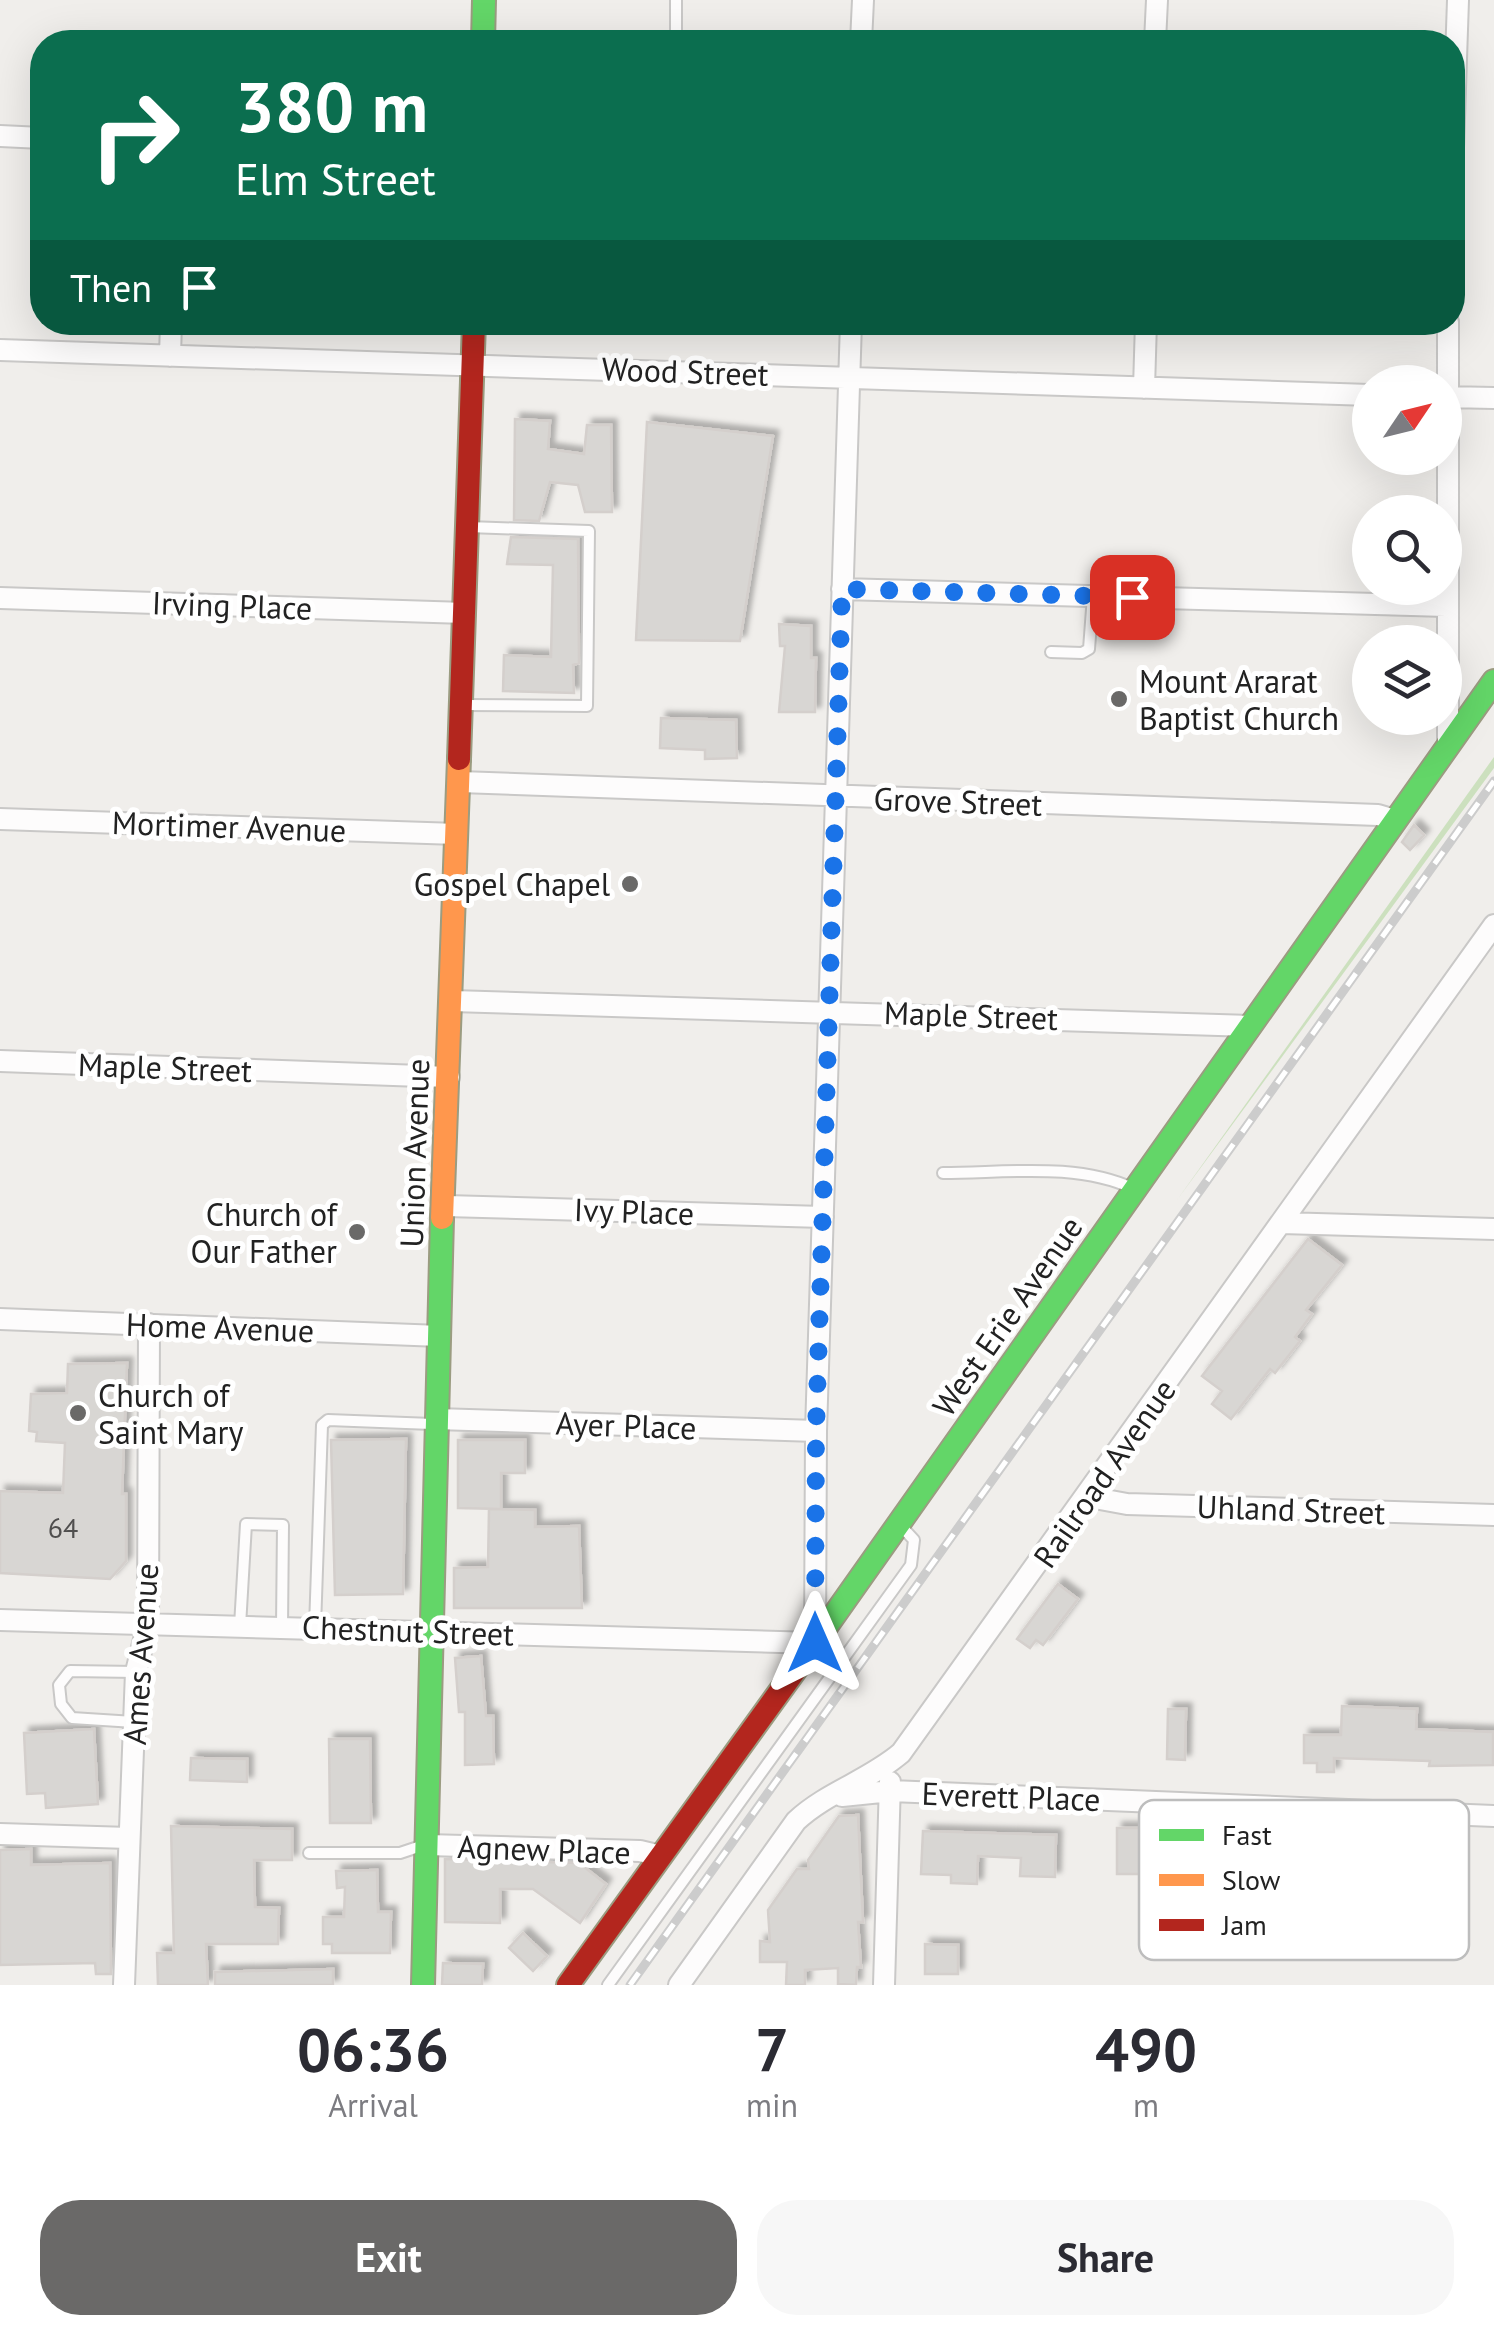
<!DOCTYPE html>
<style>
:root{--surface:#fff;--page:#f7f7f7;--text:#2b2b33;--muted:#7c7c81;--accent:#6a6968}
body{margin:0;font-family:"PT Sans",sans-serif;background:var(--page);color:var(--text);height:100vh;display:flex;flex-direction:column;font-size:38px;white-space:nowrap}
*{box-sizing:border-box;margin:0}
p{font-size:32px;color:var(--muted)}
.icon{flex:none;width:55px;height:55px;fill:none;stroke:currentColor;stroke-width:2;stroke-linecap:round;stroke-linejoin:round}
.map{position:relative;height:1985px;overflow:hidden}
.side{display:flex;flex-direction:column;background:var(--surface);flex:1}
.side>*{flex:none}
.hud{position:absolute;left:30px;top:30px;width:1435px;height:305px;border-radius:40px;box-shadow:0 10px 40px #0002;background:#0b6e4f;color:#fff;overflow:hidden}
.needle{width:65px;rotate:55deg}
.buttons{position:absolute;left:1352px;top:365px;display:grid;gap:20px}
.buttons a{display:grid;place-items:center;width:110px;height:110px;border-radius:50%;background:var(--surface);box-shadow:0 10px 40px #0002;font-size:50px}
.pin{position:absolute;display:grid;place-items:center;width:85px;height:85px;color:#fff;margin:-42px;border-radius:20px;box-shadow:0 5px 15px #0006}
.me{position:absolute;width:110px;margin:-55px;rotate:0deg;stroke-linejoin:round;filter:drop-shadow(0 0 8px #0008)}
.turn{display:flex;align-items:center;gap:35px;height:210px;padding:0 40px;font-size:45px}
.turn .icon{width:130px;height:130px;stroke-width:2.5}
.turn b{display:block;font-size:70px;line-height:85px}
.then{display:flex;align-items:center;height:95px;padding:0 40px;background:#0003;gap:20px;font-size:38px}
.eta{display:flex;justify-content:space-evenly;align-items:center;height:170px;text-align:center}
.eta b{font-size:60px;font-weight:800;line-height:70px}
.cta{display:flex;gap:20px;margin-top:auto;padding:20px 40px}
.cta a{flex:1;height:115px;border-radius:40px;background:var(--accent);color:#fff;font-size:40px;font-weight:800;line-height:115px;text-align:center}
.cta a+a{background:var(--page);color:var(--text)}
.map>svg:first-child{display:block}
</style>
<div class="map">
<svg width="1494" height="1985" viewBox="0 0 1494 1985">
<defs>
<filter id="shadow"><feDropShadow dx="5.5" dy="-5.5" stdDeviation="2.5" flood-color="#0004"/></filter>
</defs>
<rect width="100%" height="100%" fill="#f0eeeb"/>
<!-- forest -->
<path fill="#cce0be" d="M1494 757V768L1177 1200Z"/>
<!-- building -->
<path fill="#d8d6d3" stroke="#d4cfcc" stroke-width="2.5" filter="url(#shadow)" d="M515 419 550 421 548 449 584 454 587 425H611L612 512H585L578 485 550 482 539 521 514 520Z
M647 422 773 436 740 641 636 640Z
M511 537 578 539 579 663 573 665 574 693 503 691 504 655 551 657 553 565 507 564Z
M779 624 811 626V658H816L815 712H779L785 646H780Z
M661 718 736 720 737 758 705 759V750L660 748Z
M1414 825 1424 835 1410 850 1402 842Z
M1308 1239 1342 1265 1306 1310 1312 1314 1295 1337 1300 1341 1275 1373 1270 1369 1231 1419 1212 1404 1222 1391 1202 1376Z
M127 1363 122 1494H126V1561L110 1579 0 1573V1491L63 1493 65 1443 36 1441 37 1432 29 1431 31 1394 67 1393 68 1364Z
M406 1439 403 1594 335 1595 331 1440Z
M458 1440H525V1473H501V1509L458 1508Z
M489 1509 535 1510V1527L579 1526 582 1608H454V1568L488 1567Z
M1058 1584 1078 1599 1043 1645 1036 1640 1030 1648 1017 1639Z
M481 1656 486 1716H493L494 1764 465 1765V1712H459L455 1658Z
M1342 1706 1417 1709 1416 1729 1493 1732V1765L1429 1766 1430 1761 1334 1758V1772H1317V1763H1304V1735H1341Z
M1168 1709H1186L1185 1760 1167 1759Z
M94 1729 98 1804 46 1808 45 1793 27 1794 24 1733Z
M329 1739H370L371 1823H330Z
M191 1758 247 1759V1782L190 1780Z
M858 1815 863 1922H858L861 1967H857L856 1985 838 1984V1968L805 1970V1985H786L787 1962H760V1941L770 1942 768 1910 797 1869H809L808 1860 839 1816Z
M171 1826 292 1829V1860H254L255 1907 279 1908 278 1944H206L208 1985H158L157 1953H174Z
M1117 1828H1140V1838H1189V1864H1140V1874H1117Z
M923 1831 1056 1835 1055 1877 1020 1876 1021 1858 978 1856 977 1884 951 1883V1875L921 1874Z
M31 1849V1865L110 1863 111 1974H96L95 1963 0 1965V1850Z
M445 1859 579 1863 606 1884 580 1923 533 1889H500V1923L445 1922Z
M377 1870 378 1912H391L390 1953H332V1944H323V1917H344L345 1887 337 1888 336 1871Z
M523 1933 547 1956 533 1971 509 1948Z
M925 1944 958 1945V1974H925Z
M443 1963 483 1964 482 1985H442Z
M333 1969V1985H215V1972Z"/>
<g fill="none" stroke-linecap="round" stroke-linejoin="round">
<defs>
<path id="lane" d="M676 34V0
M1051 652 1082 653 1089 649 1093 596
M465 705 587 706 589 531 468 527
M943 1173C1005 1173 1077 1162 1134 1189
M240 1626 246 1524 283 1525 282 1626
M315 1627 322 1425 328 1420 432 1424
M134 1722 72 1718 61 1704 59 1685 70 1671 136 1672
M309 1853H400L421 1846
M608 1985 911 1565 914 1540 901 1526"/>
<path id="street" d="M861 42 863 0
M1155 42 1157 0
M0 136 42 138
M1452 177 1458 0
M1448 322V745
M0 350 1370 395
M170 356 171 322
M1144 388 1146 322
M1445 397 1494 398
M842 589 1446 606
M0 598 465 613
M460 782 1378 815 1395 820
M0 819 457 834
M452 1001 1251 1026
M0 1061 449 1077
M446 1206 823 1217
M1281 1223 1494 1229
M0 1319 440 1336
M436 1419 816 1431
M1089 1497 1127 1504 1494 1515
M0 1620 815 1643 816 1431 851 322
M842 1796 891 1791 1494 1816
M0 1834 129 1838
M427 1845 640 1851 661 1856
M124 1985 136 1672 148 1623 149 1324
M679 1985 796 1821C827 1792 868 1781 901 1753L1494 925
M884 1985 890 1782"/>
<path id="fast" d="M483 42 484 0
M799 1665 1494 681
M423 1985 442 1218"/>
<path id="slow" d="M442 1218 459 759"/>
<path id="jam" d="M459 759 474 322
M568 1985 799 1665"/>
</defs>
<!-- lane casing -->
<use href="#lane" stroke="#c9c8c7" stroke-width="14"/>
<!-- street casing -->
<use href="#street" stroke="#c9c8c7" stroke-width="24"/>
<!-- fast casing -->
<use href="#fast" stroke="#9b9c81" stroke-width="26"/>
<!-- slow casing -->
<use href="#slow" stroke="#9b9c81" stroke-width="26"/>
<!-- jam casing -->
<use href="#jam" stroke="#9b9c81" stroke-width="26"/>
<!-- lane -->
<use href="#lane" stroke="#fdfcfc" stroke-width="10"/>
<!-- street -->
<use href="#street" stroke="#fdfcfc" stroke-width="20"/>
<!-- fast -->
<use href="#fast" stroke="#63d668" stroke-width="22"/>
<!-- slow -->
<use href="#slow" stroke="#ff974d" stroke-width="22"/>
<!-- jam -->
<use href="#jam" stroke="#b3261e" stroke-width="22"/>
<defs>
<path id="rail" d="M630 1985 1494 781"/>
</defs>
<!-- rail casing -->
<use href="#rail" stroke="#ccc" stroke-width="9"/>
<!-- rail -->
<use href="#rail" stroke="#fff" stroke-width="5" stroke-dasharray="15" stroke-linecap="butt"/>
</g>
<g fill="none" stroke-linecap="round" stroke-linejoin="round">
<!-- route -->
<path stroke="#1a73e8" stroke-width="18" stroke-dasharray="0 32.4" d="M815 1643 816 1431 842 589 1132 597"/>
</g>
<!-- markers -->
<g fill="#6a6968" stroke="#fff" stroke-width="4">
<circle cx="1119" cy="699" r="10"/>
<circle cx="630" cy="884" r="10"/>
<circle cx="357" cy="1232" r="10"/>
<circle cx="78" cy="1413" r="10"/>
</g>
<g text-anchor="middle" dominant-baseline="central" stroke-width="10" stroke-linejoin="round" paint-order="stroke">
<!-- number labels -->
<g font-size="28" fill="#504f4e">
<text x="63" y="1527">64</text>
</g>
<!-- street labels -->
<g font-size="32" fill="#222" stroke="#fff">
<text transform="translate(685 371) rotate(2)">Wood Street</text>
<text transform="translate(232 605) rotate(2)">Irving Place</text>
<text transform="translate(958 801) rotate(2)">Grove Street</text>
<text transform="translate(229 826) rotate(2)">Mortimer Avenue</text>
<text transform="translate(971 1015) rotate(2)">Maple Street</text>
<text transform="translate(165 1067) rotate(2)">Maple Street</text>
<text transform="translate(414 1153) rotate(-88)">Union Avenue</text>
<text transform="translate(634 1211) rotate(2)">Ivy Place</text>
<text transform="translate(1007 1316) rotate(-55)">West Erie Avenue</text>
<text transform="translate(220 1327) rotate(2)">Home Avenue</text>
<text transform="translate(626 1425) rotate(2)">Ayer Place</text>
<text transform="translate(1104 1473) rotate(-55)">Railroad Avenue</text>
<text transform="translate(1291 1509) rotate(2)">Uhland Street</text>
<text transform="translate(408 1630) rotate(2)">Chestnut Street</text>
<text transform="translate(140 1654) rotate(-86)">Ames Avenue</text>
<text transform="translate(1011 1796) rotate(2)">Everett Place</text>
<text transform="translate(544 1849) rotate(2)">Agnew Place</text>
</g>
<!-- poi labels -->
<g font-size="32" fill="#222" stroke="#fff" text-anchor="start">
<text x="1139" y="681">Mount Ararat<tspan x="1139" dy="37">Baptist Church</tspan></text>
<text x="610" y="884" text-anchor="end">Gospel Chapel</text>
<text x="337" y="1214" text-anchor="end">Church of<tspan x="337" dy="37">Our Father</tspan></text>
<text x="98" y="1395">Church of<tspan x="98" dy="37">Saint Mary</tspan></text>
</g>
</g>
<!-- legend -->
<rect x="1139" y="1800" width="330" height="160" rx="15" fill="#fff" stroke="#bdbdbd" stroke-width="2.5"/>
<rect x="1159" y="1829" width="45" height="12" fill="#63d668"/>
<rect x="1159" y="1874" width="45" height="12" fill="#ff974d"/>
<rect x="1159" y="1919" width="45" height="12" fill="#b3261e"/>
<g font-size="28" fill="#222">
<text x="1222" y="1845">Fast</text>
<text x="1222" y="1890">Slow</text>
<text x="1222" y="1935">Jam</text>
</g>
</svg>
<div class="buttons">
<a><svg class="needle" viewBox="-14 -14 28 28"><path d="M0-13l5 13h-10z" fill="#e53935"/><path d="M0 13l5-13h-10z" fill="#7c7c81"/></svg></a>
<a><svg class="icon" aria-label="search" viewBox="0 0 24 24"><circle cx="10" cy="10" r="6"/><path d="M15 15l6 6"/></svg></a>
<a><svg class="icon" aria-label="layers" viewBox="0 0 24 24"><path d="M12 4l9 5-9 5-9-5zM3 14l9 5 9-5"/></svg></a>
</div>
<div class="pin" style="left:1132px;top:597px;background:#d93025"><svg class="icon" aria-label="arrive" viewBox="0 0 24 24"><path d="M6 21V4h12l-3 4 3 4H6"/></svg></div>
<svg class="me" style="left:815px;top:1643px" viewBox="-20 -20 40 40"><path d="M0-17L14 15 0 8-14 15z" fill="#1a73e8" stroke="#fff" stroke-width="4"/></svg>
<div class="hud">
<div class="turn"><svg class="icon" aria-label="right" viewBox="0 0 24 24"><path d="M7 20v-9h11M14 6l5 5-5 5"/></svg><div><b>380 m</b>Elm Street</div></div>
<div class="then">Then<svg class="icon" aria-label="arrive" viewBox="0 0 24 24"><path d="M6 21V4h12l-3 4 3 4H6"/></svg></div>
</div>
</div>
<section class="side">
<div class="eta">
<div><b>06:36</b><p>Arrival</p></div>
<div><b>7</b><p>min</p></div>
<div><b>490</b><p>m</p></div>
</div>
<div class="cta"><a>Exit</a><a>Share</a></div>
</section>
